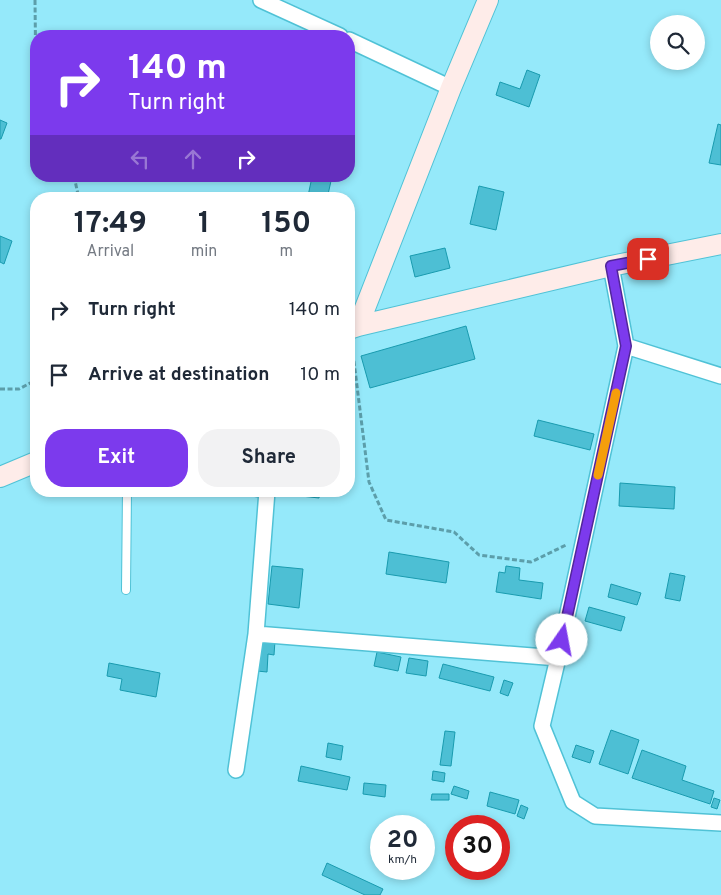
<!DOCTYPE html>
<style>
:root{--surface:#fff;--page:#f2f2f3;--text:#1f2937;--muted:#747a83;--accent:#7c3aed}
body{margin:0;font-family:Overpass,sans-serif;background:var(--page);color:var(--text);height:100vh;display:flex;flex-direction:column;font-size:19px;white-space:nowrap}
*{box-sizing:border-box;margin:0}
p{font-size:16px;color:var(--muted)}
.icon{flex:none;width:28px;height:28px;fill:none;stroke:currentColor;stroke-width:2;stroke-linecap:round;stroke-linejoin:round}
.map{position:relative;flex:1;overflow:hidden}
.side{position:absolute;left:30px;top:192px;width:325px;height:305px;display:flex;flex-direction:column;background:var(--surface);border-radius:20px;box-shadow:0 2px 8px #0003}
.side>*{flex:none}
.top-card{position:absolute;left:30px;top:30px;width:325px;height:152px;border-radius:20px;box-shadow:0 2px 8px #0003;background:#7c3aed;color:#fff;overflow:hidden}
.controls{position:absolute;left:650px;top:15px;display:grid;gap:10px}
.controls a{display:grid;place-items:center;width:55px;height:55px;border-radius:50%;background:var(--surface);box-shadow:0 2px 8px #0003;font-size:25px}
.speed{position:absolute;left:370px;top:815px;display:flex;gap:10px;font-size:25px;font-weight:700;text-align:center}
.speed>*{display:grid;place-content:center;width:65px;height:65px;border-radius:50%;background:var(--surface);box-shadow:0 2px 8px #0003;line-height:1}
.speed small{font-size:12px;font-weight:400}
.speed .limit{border:8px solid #d22;background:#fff;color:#111}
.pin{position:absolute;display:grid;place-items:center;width:42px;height:42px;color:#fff;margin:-21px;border-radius:10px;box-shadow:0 2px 8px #0006}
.me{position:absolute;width:55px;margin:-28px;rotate:12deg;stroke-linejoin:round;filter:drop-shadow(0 0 4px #0008)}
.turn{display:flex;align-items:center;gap:18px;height:105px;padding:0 15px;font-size:22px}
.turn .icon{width:65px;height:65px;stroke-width:2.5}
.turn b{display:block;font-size:35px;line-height:42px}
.lanes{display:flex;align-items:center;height:48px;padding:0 15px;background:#0003;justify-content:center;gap:25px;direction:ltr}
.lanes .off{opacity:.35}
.eta{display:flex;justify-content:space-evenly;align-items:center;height:85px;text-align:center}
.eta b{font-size:30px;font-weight:700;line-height:35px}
.cta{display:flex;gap:10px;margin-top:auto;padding:10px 15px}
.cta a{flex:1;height:58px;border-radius:20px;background:var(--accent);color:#fff;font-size:20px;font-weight:700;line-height:58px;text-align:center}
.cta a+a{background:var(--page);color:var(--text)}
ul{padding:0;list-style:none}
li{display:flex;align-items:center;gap:15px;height:65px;padding:0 15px}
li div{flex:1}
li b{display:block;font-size:19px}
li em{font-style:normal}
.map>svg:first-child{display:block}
</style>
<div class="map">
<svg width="721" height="895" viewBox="0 0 721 895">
<rect width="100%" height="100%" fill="#95e9fa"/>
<!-- building -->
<path fill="#4dbfd4" stroke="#199baf" d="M527 70 540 75 529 107 496 95 500 82 520 89Z
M0 120 7 123 1 139H0Z
M718 124 721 125V165L709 163Z
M312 177 331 181 327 199H293L294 193 308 196Z
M479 186 504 192 496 230 470 224Z
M0 236 12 241 4 264 0 262Z
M445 248 450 268 415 277 410 256Z
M466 326 475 359 370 388 361 356Z
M538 420 594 434 590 450 534 436Z
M620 483 675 487 674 509 619 506Z
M211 491H258V497Z
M284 491H320L319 498 283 494Z
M389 552 449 562 446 583 386 574Z
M272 566 303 569 299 608 268 604Z
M506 566 520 568 519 580 543 583 541 599 496 592 499 572 505 573Z
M670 573 685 576 680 601 665 598Z
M611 584 641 593 637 605 608 597Z
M589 607 625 617 621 631 585 621Z
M260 640 275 641 274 655 268 654 267 672 257 671Z
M377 652 401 657 398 671 374 666Z
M409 658 428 661 426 676 406 673Z
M109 663 160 673 156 697 120 690 122 679 107 676Z
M443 664 494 677 490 691 439 678Z
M504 680 513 683 508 696 500 693Z
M611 730 639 740 628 774 599 764Z
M445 731 455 732 451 766 440 765Z
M328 743 343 746 341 760 326 757Z
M576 745 594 751 590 763 572 757Z
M642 750 686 766 682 780 714 791 710 804 632 778Z
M301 766 350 777 347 790 298 781Z
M433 771 445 773 444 782 432 780Z
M364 783 386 785 385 797 363 794Z
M454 786 469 791 467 799 451 794Z
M490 792 519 800 515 814 487 806Z
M432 794H449V800H431Z
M714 798 720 800 717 809 711 807Z
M521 805 528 808 524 819 517 816Z
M327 863 383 889 380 895H365L322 875Z"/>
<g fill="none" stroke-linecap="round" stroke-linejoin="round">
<defs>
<path id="lane" d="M126 590 127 491"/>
<path id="street" d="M261 0 340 36
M349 40 451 88
M611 266 626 346 558 658 542 726 573 802 595 816 721 823
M626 346 721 376
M256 634 558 658
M236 770 256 634 267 491"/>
<path id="secondary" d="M358 326 451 88 488 0
M349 329 358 326 611 266 721 244
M0 477 36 462"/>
</defs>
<!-- lane casing -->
<use href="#lane" stroke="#50c2d6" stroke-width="10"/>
<!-- street casing -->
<use href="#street" stroke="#50c2d6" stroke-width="18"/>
<!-- secondary casing -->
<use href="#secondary" stroke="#50c2d6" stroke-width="22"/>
<!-- path -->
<path stroke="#5c9eaa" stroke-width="3" stroke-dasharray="5 2.5" stroke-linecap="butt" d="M35 0 36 88
M74 176 79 199
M352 346 369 482 386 520 454 532 479 555 531 562 566 545
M0 389H19L36 380"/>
<!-- lane -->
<use href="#lane" stroke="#fff" stroke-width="8"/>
<!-- street -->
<use href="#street" stroke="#fff" stroke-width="15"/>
<!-- secondary -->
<use href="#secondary" stroke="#feece9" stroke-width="20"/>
</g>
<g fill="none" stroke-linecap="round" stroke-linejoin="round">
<defs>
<path id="route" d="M562 640 626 346 611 266 648 259"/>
</defs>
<!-- route casing -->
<use href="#route" stroke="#51269a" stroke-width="12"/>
<!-- route -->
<use href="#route" stroke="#7c3aed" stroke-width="9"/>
<!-- slow -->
<path stroke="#f59e0b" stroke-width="9" d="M598 475 616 393"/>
</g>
</svg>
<div class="controls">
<a><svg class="icon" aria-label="search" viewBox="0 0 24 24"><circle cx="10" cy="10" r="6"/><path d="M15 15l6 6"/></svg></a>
</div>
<div class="speed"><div>20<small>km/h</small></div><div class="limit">30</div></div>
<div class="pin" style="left:648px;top:259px;background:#d93025"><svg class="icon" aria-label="arrive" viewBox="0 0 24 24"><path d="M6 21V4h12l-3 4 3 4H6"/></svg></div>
<svg class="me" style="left:562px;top:640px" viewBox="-20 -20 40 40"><circle r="19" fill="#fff"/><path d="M0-13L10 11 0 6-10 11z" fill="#7c3aed"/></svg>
<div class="top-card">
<div class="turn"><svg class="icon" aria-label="right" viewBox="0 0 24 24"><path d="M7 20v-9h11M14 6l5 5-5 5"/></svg><div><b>140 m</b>Turn right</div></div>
<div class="lanes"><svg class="icon off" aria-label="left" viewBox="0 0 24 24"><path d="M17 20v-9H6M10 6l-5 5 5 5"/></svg><svg class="icon off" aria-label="ahead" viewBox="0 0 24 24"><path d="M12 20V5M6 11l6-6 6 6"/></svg><svg class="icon" aria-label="right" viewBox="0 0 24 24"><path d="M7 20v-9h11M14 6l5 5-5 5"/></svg></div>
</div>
<section class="side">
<div class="eta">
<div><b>17:49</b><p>Arrival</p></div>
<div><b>1</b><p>min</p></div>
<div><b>150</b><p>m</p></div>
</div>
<ul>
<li><svg class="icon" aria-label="right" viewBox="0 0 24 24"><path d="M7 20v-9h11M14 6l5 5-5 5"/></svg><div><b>Turn right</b></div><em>140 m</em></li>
<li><svg class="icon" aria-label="arrive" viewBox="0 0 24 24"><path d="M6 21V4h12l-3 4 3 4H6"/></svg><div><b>Arrive at destination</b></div><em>10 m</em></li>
</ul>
<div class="cta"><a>Exit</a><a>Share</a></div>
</section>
</div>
